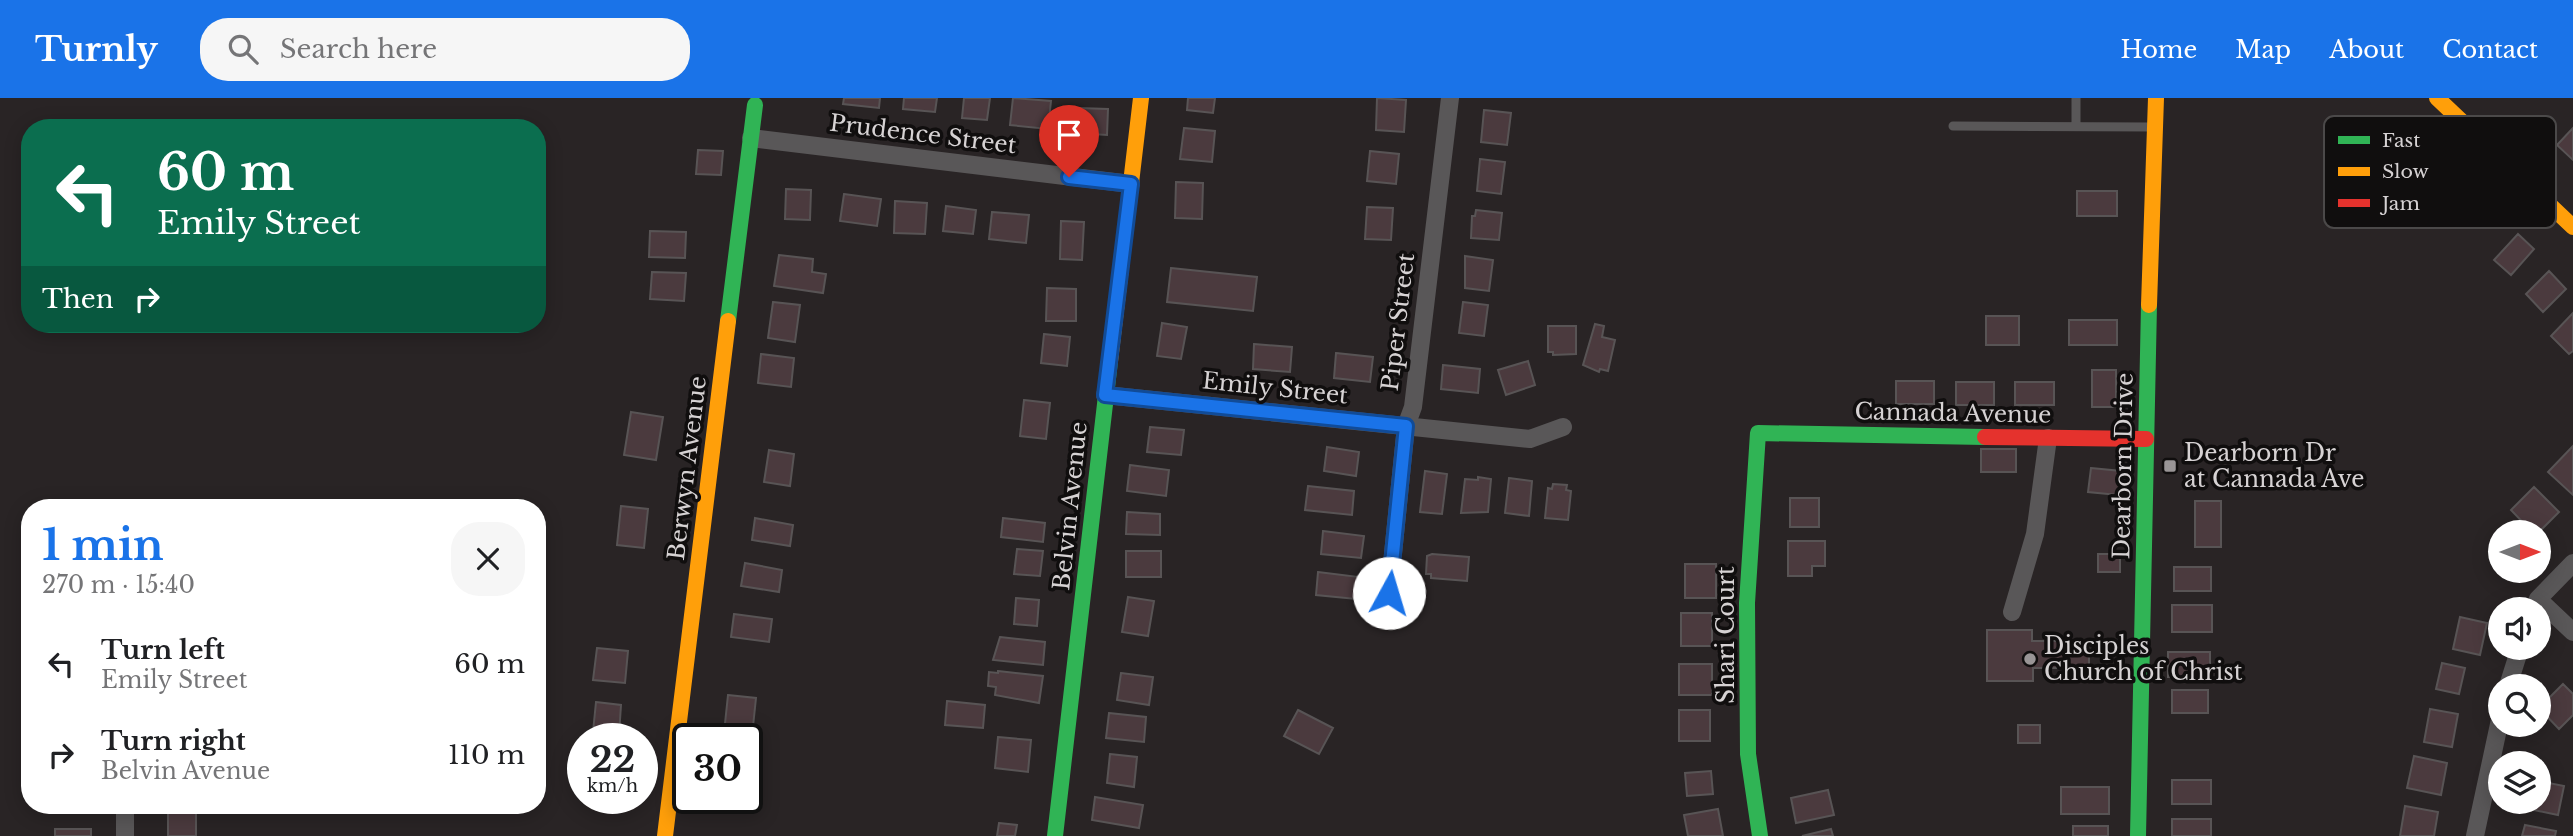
<!DOCTYPE html>
<meta charset="utf-8">
<style>
:root{--surface:#fff;--page:#f6f6f6;--text:#202124;--muted:#757577;--accent:#1a73e8}
body{margin:0;font-family:"Libre Baskerville",serif;background:var(--page);color:var(--text);height:100vh;display:flex;flex-direction:column;font-size:26px;white-space:nowrap}
*{box-sizing:border-box;margin:0}
p{font-size:23px;color:var(--muted)}
.icon{flex:none;width:38px;height:38px;fill:none;stroke:currentColor;stroke-width:2;stroke-linecap:round;stroke-linejoin:round}
.map{position:relative;flex:1;overflow:hidden}
.details{position:absolute;left:21px;top:401px;width:525px;height:315px;display:flex;flex-direction:column;background:var(--surface);border-radius:28px;box-shadow:0 4px 18px #0003}
.details>*{flex:none}
.top-card{position:absolute;left:21px;top:21px;width:525px;height:214px;border-radius:28px;box-shadow:0 4px 18px #0003;background:#0b6e4f;color:#fff;overflow:hidden}
.needle{width:46px;rotate:90deg}
.fabs{position:absolute;left:2488px;top:422px;display:grid;gap:14px}
.fabs a{display:grid;place-items:center;width:63px;height:63px;border-radius:50%;background:var(--surface);box-shadow:0 4px 18px #0003;font-size:35px}
.speed{position:absolute;left:567px;top:625px;display:flex;gap:14px;font-size:35px;font-weight:700;text-align:center}
.speed>*{display:grid;place-content:center;width:91px;height:91px;border-radius:50%;background:var(--surface);box-shadow:0 4px 18px #0003;line-height:1}
.speed small{font-size:18px;font-weight:400}
.speed .limit{border:4px solid #111;border-radius:10px;background:#fff;color:#111}
.pin{position:absolute;display:grid;place-items:center;width:60px;height:60px;color:#fff;margin:-72px -30px;border-radius:50% 50% 50% 0;rotate:-45deg;box-shadow:0 0 7px #0007}
.pin .icon{rotate:45deg}
.me{position:absolute;width:77px;margin:-38px;rotate:6deg;stroke-linejoin:round;filter:drop-shadow(0 0 5px #0008)}
.turn{display:flex;align-items:center;gap:24px;height:147px;padding:0 21px;font-size:32px}
.turn .icon{width:91px;height:91px;stroke-width:2.5}
.turn b{display:block;font-size:49px;line-height:60px}
.then{display:flex;align-items:center;height:66px;padding:0 21px;background:#0003;gap:14px;font-size:26px}
.round{display:grid;place-items:center;flex:none;width:74px;height:74px;border-radius:28px;background:var(--page)}
.headline{display:flex;align-items:center;justify-content:space-between;height:119px;padding:0 21px}
h1{font-size:42px;font-weight:700;line-height:52px;color:var(--accent)}
ul{padding:0;list-style:none}
li{display:flex;align-items:center;gap:21px;height:91px;padding:0 21px}
li div{flex:1}
li b{display:block;font-size:26px}
li em{font-style:normal}
header{display:flex;align-items:center;gap:42px;box-sizing:border-box;height:98px;padding:0 35px;background:var(--accent);color:#fff}
header strong{font-size:33px}
nav{display:flex;gap:38px;margin-inline-start:auto;font-size:24px}
.search{width:490px;height:63px;background:var(--page);display:flex;align-items:center;gap:18px;box-sizing:border-box;padding:0 24px;border-radius:28px;color:var(--muted);font-size:26px}
.map>svg:first-child{display:block}
</style>
<header>
<strong>Turnly</strong>
<div class="search"><svg class="icon" aria-label="search" viewBox="0 0 24 24"><circle cx="10" cy="10" r="6"/><path d="M15 15l6 6"/></svg>Search here</div>
<nav><a>Home</a><a>Map</a><a>About</a><a>Contact</a></nav>
</header>
<div class="map">
<svg width="2573" height="738" viewBox="0 0 2573 738">
<rect width="100%" height="100%" fill="#292425"/>
<!-- building -->
<path fill="#4b3a3e" stroke="#585455" stroke-width="2" d="M844 0H880L879 10 843 6Z
M904 0H937L935 14 903 11Z
M964 0H990L987 22 962 20Z
M1013 0 1051 3 1048 31 1010 27Z
M1188 0H1215L1213 15 1187 12Z
M1377 0 1406 2 1404 34 1376 32Z
M1078 10 1108 11 1107 37 1077 35Z
M1484 12 1511 15 1507 47 1481 44Z
M1184 30 1215 33 1212 64 1180 61Z
M2573 30V62L2557 47Z
M698 52 723 53 721 77 696 76Z
M1370 53 1399 56 1396 86 1367 83Z
M1480 61 1505 64 1501 96 1477 93Z
M1176 84 1203 85 1202 121 1175 120Z
M786 91 811 92 810 122 785 121Z
M2077 93H2117V118H2077Z
M844 96 881 101 877 128 840 123Z
M895 103 927 105 925 136 894 135Z
M946 108 976 112 973 136 943 133Z
M1367 109 1393 110 1391 142 1365 141Z
M1476 112 1502 115 1499 142 1471 140 1472 118H1475Z
M992 114 1029 117 1026 145 989 141Z
M1061 123 1084 124 1082 162 1060 161Z
M650 133 686 134 685 160 649 159Z
M2518 136 2534 151 2511 177 2494 162Z
M779 157 813 161 812 174 826 176 823 195 774 188Z
M1465 158 1493 162 1489 193 1465 190Z
M1171 170 1257 179 1253 213 1167 204Z
M2549 173 2566 191 2543 214 2526 196Z
M652 174 686 175 684 203 650 201Z
M1047 190 1076 191V223H1046Z
M773 204 800 207 795 244 768 240Z
M1463 204 1488 207 1484 238 1459 235Z
M2573 215V253L2569 256 2551 238Z
M1986 218H2019V247H1986Z
M2069 222H2117V247H2069Z
M1162 225 1187 229 1181 261 1157 258Z
M1595 226 1604 228 1602 239 1615 242 1608 273 1600 271 1599 274 1583 267Z
M1548 228H1576V256L1553 257V254H1548Z
M1044 236 1070 239 1067 268 1041 265Z
M1254 246 1292 249 1290 274 1253 271Z
M1336 255 1373 259 1370 284 1334 280Z
M761 256 794 260 791 289 758 285Z
M1528 263 1535 287 1506 297 1498 272Z
M1443 267 1480 271 1478 295 1441 291Z
M2092 272H2116V309H2092Z
M1896 283H1934V306H1896Z
M1956 284H1994V307H1956Z
M2015 284H2054V307H2015Z
M1024 302 1050 305 1046 341 1020 338Z
M631 314 663 319 656 362 624 357Z
M1150 329 1184 332 1181 357 1147 354Z
M2573 348V397L2548 374Z
M1327 349 1359 354 1356 378 1324 373Z
M1981 351H2016V374H1981Z
M769 352 794 356 790 388 764 384Z
M1130 367 1169 372 1166 398 1127 393Z
M2091 370 2121 373 2118 397 2088 394Z
M1425 373 1447 376 1442 416 1420 414Z
M1478 379 1491 381 1488 414 1461 415 1465 381 1478 382Z
M1509 380 1532 383 1529 418 1505 415Z
M1553 386 1567 387 1566 392 1571 393 1568 422 1545 420 1548 390 1552 391Z
M1308 388 1354 393 1352 417 1305 412Z
M2534 389 2559 414 2539 434H2532L2511 412Z
M1790 400H1819V429H1790Z
M2195 403H2221V449H2195Z
M621 408 648 411 644 450 617 447Z
M1127 414 1160 416V437L1126 436Z
M755 420 793 427 790 448 752 442Z
M1003 420 1045 425 1043 444 1001 439Z
M1323 433 1364 438 1361 460 1321 456Z
M1788 443H1825V468H1812V478H1788Z
M1017 451 1043 453 1040 478 1014 476Z
M1126 453H1161V479H1126Z
M1432 456 1469 459 1467 483 1431 480V476H1426L1427 458Z
M2098 456H2120V474H2098Z
M745 465 782 472 779 494 741 488Z
M1685 466H1716V500H1685Z
M2174 469H2211V493H2174Z
M1318 474 1359 479 1356 501 1316 497Z
M1128 499 1154 503 1148 538 1122 534Z
M1016 500 1039 502 1037 528 1014 526Z
M2172 507H2212V534H2172Z
M1681 515H1712V548H1681Z
M734 516 772 521 769 544 731 539Z
M2460 519 2487 525 2480 557 2453 551Z
M1987 532H2032V543H2089V570H2033V583H1987Z
M1000 539 1045 544 1043 567 993 562Z
M597 550 628 553 625 585 593 582Z
M2168 554H2210V579H2168Z
M2442 565 2465 570 2459 596 2436 591Z
M1679 566H1712V597H1679Z
M998 573 1043 578 1039 605 995 597 996 589 988 588 989 574 998 575Z
M1121 575 1153 579 1149 607 1117 602Z
M2563 586 2573 596V617L2559 631 2539 610Z
M2172 592H2208V615H2172Z
M728 597 756 600 752 638 724 635Z
M947 603 985 607 983 630 945 627Z
M596 604 621 607 619 637 593 634Z
M2430 611 2458 616 2452 649 2424 644Z
M1298 612 1333 630 1319 656 1284 638Z
M1679 612H1710V643H1679Z
M1109 615 1146 619 1144 644 1106 640Z
M2018 627H2040V645H2018Z
M998 639 1031 642 1028 674 995 670Z
M1110 656 1137 659 1134 689 1107 685Z
M2414 658 2447 665 2441 697 2407 690Z
M1711 673 1713 696 1687 698 1685 675Z
M2172 682H2211V706H2172Z
M2539 683 2564 688 2558 717 2529 711 2530 704H2539Z
M2061 689H2109V716H2061Z
M1828 692 1834 717 1796 725 1791 700Z
M1095 699 1143 707 1139 730 1092 722Z
M2405 708 2438 714 2434 738H2400Z
M1718 711 1723 738H1688L1684 717Z
M168 714H196V738H168Z
M2172 721H2211V738H2172Z
M999 725 1017 727 1015 738H997Z
M2525 727 2556 733 2555 738H2522Z
M2073 728H2108V738H2073Z
M55 731H91V738H55Z
M1831 731 1833 738H1802Z"/>
<g fill="none" stroke-linecap="round" stroke-linejoin="round">
<!-- lane -->
<path stroke="#595758" stroke-width="9" d="M1953 28 2152 29
M2076 28V0"/>
<!-- street -->
<path stroke="#595758" stroke-width="18" d="M751 40 1131 86
M1105 297 1530 341 1563 329
M1389 495 1406 328 1413 309 1450 0
M2538 501 2573 534
M2534 511 2538 501 2573 465
M2012 514 2035 436 2048 340
M2508 588 2520 550
M125 707V738
M2475 738 2501 617"/>
<!-- fast -->
<path stroke="#30b455" stroke-width="16" d="M728 223 755 7
M1055 738 1110 263
M1760 738 1748 656 1747 505 1758 335 1985 339
M2138 738 2149 207"/>
<!-- slow -->
<path stroke="#ff9f0a" stroke-width="16" d="M2437 0 2573 129
M2149 207 2156 0
M1110 263 1141 0
M665 738 728 223"/>
<!-- jam -->
<path stroke="#e5322d" stroke-width="16" d="M1985 339 2146 341"/>
</g>
<g fill="none" stroke-linecap="round" stroke-linejoin="round">
<defs>
<path id="route" d="M1069 79 1131 86 1105 297 1406 328 1389 495"/>
</defs>
<!-- route casing -->
<use href="#route" stroke="#114b97" stroke-width="18"/>
<!-- route -->
<use href="#route" stroke="#1a73e8" stroke-width="12"/>
</g>
<!-- markers -->
<g fill="#999596" stroke="#100e0e" stroke-width="2.5">
<rect x="2163" y="361" width="14" height="14" rx="3.5"/>
<circle cx="2030" cy="561" r="7"/>
</g>
<g text-anchor="middle" dominant-baseline="central" stroke-width="7" stroke-linejoin="round" paint-order="stroke">
<!-- street labels -->
<g font-size="23" fill="#d6d2d3" stroke="#100e0e">
<text transform="translate(923 36) rotate(7)">Prudence Street</text>
<text transform="translate(1398 224) rotate(-83)">Piper Street</text>
<text transform="translate(1275 290) rotate(6)">Emily Street</text>
<text transform="translate(1953 315) rotate(1)">Cannada Avenue</text>
<text transform="translate(2123 368) rotate(-89)">Dearborn Drive</text>
<text transform="translate(687 370) rotate(-83)">Berwyn Avenue</text>
<text transform="translate(1070 408) rotate(-84)">Belvin Avenue</text>
<text transform="translate(1726 537) rotate(-90)">Shari Court</text>
</g>
<!-- poi labels -->
<g font-size="23" fill="#d6d2d3" stroke="#100e0e" text-anchor="start">
<text x="2184" y="355">Dearborn Dr<tspan x="2184" dy="26">at Cannada Ave</tspan></text>
<text x="2044" y="548">Disciples<tspan x="2044" dy="26">Church of Christ</tspan></text>
</g>
</g>
<!-- legend -->
<rect x="2324" y="18" width="232" height="112" rx="10" fill="#100e0e" stroke="#4b4949" stroke-width="2"/>
<rect x="2338" y="38" width="32" height="8" fill="#30b455"/>
<rect x="2338" y="69" width="32" height="9" fill="#ff9f0a"/>
<rect x="2338" y="101" width="32" height="8" fill="#e5322d"/>
<g font-size="19" fill="#d6d2d3">
<text x="2382" y="49">Fast</text>
<text x="2382" y="80">Slow</text>
<text x="2382" y="112">Jam</text>
</g>
</svg>
<div class="fabs">
<a><svg class="needle" viewBox="-14 -14 28 28"><path d="M0-13l5 13h-10z" fill="#e53935"/><path d="M0 13l5-13h-10z" fill="#757577"/></svg></a>
<a><svg class="icon" aria-label="sound" viewBox="0 0 24 24"><path d="M4 9h4l5-4v14l-5-4H4zM17 9q2 3 0 6"/></svg></a>
<a><svg class="icon" aria-label="search" viewBox="0 0 24 24"><circle cx="10" cy="10" r="6"/><path d="M15 15l6 6"/></svg></a>
<a><svg class="icon" aria-label="layers" viewBox="0 0 24 24"><path d="M12 4l9 5-9 5-9-5zM3 14l9 5 9-5"/></svg></a>
</div>
<div class="speed"><div>22<small>km/h</small></div><div class="limit">30</div></div>
<div class="pin" style="left:1069px;top:79px;background:#d93025"><svg class="icon" aria-label="arrive" viewBox="0 0 24 24"><path d="M6 21V4h12l-3 4 3 4H6"/></svg></div>
<svg class="me" style="left:1389px;top:495px" viewBox="-20 -20 40 40"><circle r="19" fill="#fff"/><path d="M0-13L10 11 0 6-10 11z" fill="#1a73e8"/></svg>
<div class="top-card">
<div class="turn"><svg class="icon" aria-label="left" viewBox="0 0 24 24"><path d="M17 20v-9H6M10 6l-5 5 5 5"/></svg><div><b>60 m</b>Emily Street</div></div>
<div class="then">Then<svg class="icon" aria-label="right" viewBox="0 0 24 24"><path d="M7 20v-9h11M14 6l5 5-5 5"/></svg></div>
</div>
<section class="details">
<div class="headline"><div><h1>1 min</h1><p>270 m · 15:40</p></div><a class="round"><svg class="icon" aria-label="close" viewBox="0 0 24 24"><path d="M6 6l12 12M18 6L6 18"/></svg></a></div>
<ul>
<li><svg class="icon" aria-label="left" viewBox="0 0 24 24"><path d="M17 20v-9H6M10 6l-5 5 5 5"/></svg><div><b>Turn left</b><p>Emily Street</p></div><em>60 m</em></li>
<li><svg class="icon" aria-label="right" viewBox="0 0 24 24"><path d="M7 20v-9h11M14 6l5 5-5 5"/></svg><div><b>Turn right</b><p>Belvin Avenue</p></div><em>110 m</em></li>
</ul>
</section>
</div>
